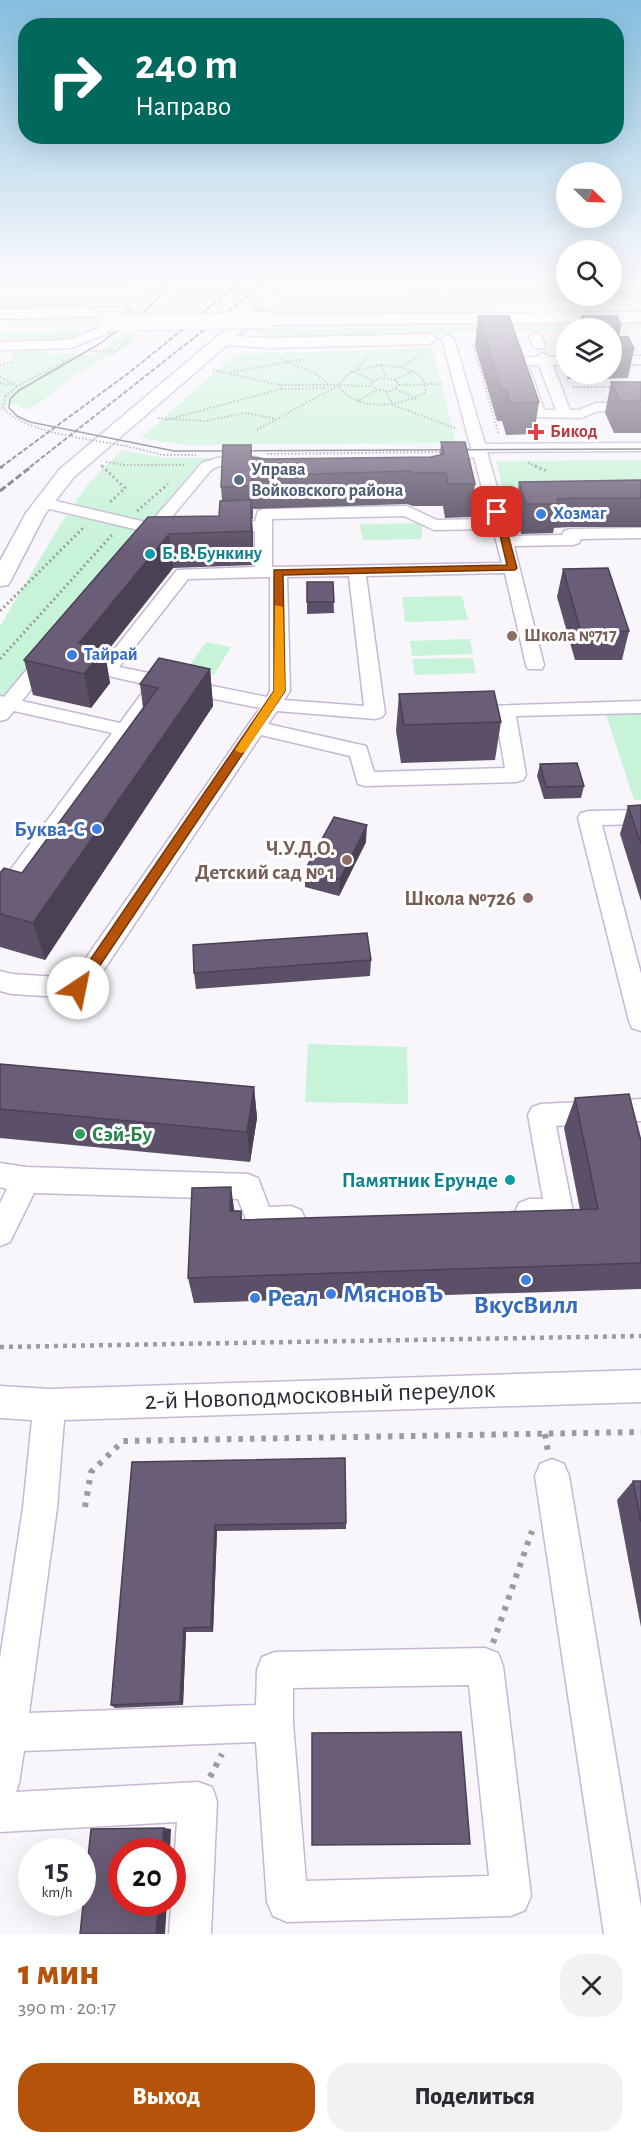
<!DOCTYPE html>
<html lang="ru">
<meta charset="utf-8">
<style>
:root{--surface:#fff;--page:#f2f2f3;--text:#2b2b33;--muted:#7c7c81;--accent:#b45309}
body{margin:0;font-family:"Alegreya Sans",sans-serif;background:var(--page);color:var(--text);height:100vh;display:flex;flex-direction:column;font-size:22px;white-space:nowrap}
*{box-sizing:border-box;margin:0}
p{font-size:20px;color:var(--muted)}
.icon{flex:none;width:33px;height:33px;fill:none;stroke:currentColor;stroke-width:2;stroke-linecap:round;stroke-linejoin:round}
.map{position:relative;height:1934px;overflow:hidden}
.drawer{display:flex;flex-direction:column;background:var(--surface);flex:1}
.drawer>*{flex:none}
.guide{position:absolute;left:18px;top:18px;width:606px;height:126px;border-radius:24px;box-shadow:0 6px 24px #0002;background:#00695c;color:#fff;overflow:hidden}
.needle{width:39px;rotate:113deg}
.tools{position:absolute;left:556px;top:162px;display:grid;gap:12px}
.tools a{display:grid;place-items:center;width:66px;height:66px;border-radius:50%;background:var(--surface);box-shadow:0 6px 24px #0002;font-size:30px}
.speed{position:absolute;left:18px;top:1838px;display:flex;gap:12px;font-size:30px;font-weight:700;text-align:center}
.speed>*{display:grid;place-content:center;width:78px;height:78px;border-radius:50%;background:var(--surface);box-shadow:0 6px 24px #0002;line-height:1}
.speed small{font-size:15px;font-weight:400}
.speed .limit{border:9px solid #d22;background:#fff;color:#111}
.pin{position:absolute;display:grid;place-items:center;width:51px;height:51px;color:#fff;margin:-26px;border-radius:12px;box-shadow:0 3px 9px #0006}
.me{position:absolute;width:66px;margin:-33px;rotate:34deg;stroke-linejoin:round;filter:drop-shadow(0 0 4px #0008)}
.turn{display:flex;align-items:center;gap:21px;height:126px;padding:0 18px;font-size:27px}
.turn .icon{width:78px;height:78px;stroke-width:2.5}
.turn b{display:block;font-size:42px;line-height:51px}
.round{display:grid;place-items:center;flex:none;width:63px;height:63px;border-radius:24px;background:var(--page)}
.headline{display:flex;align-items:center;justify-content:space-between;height:102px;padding:0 18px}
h1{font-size:36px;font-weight:800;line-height:45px;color:var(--accent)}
.button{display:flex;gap:12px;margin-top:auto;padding:12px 18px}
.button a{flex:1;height:69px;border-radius:24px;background:var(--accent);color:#fff;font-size:24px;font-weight:800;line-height:69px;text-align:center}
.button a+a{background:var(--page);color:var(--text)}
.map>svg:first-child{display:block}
</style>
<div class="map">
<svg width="641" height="1934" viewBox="0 0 641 1934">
<rect width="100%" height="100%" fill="#f8f5fb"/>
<!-- green -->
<path fill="#c7f3d8" d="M185 278H240L217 298H200L194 304H171L182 292Z
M612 293H641V300L315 303V301H286L304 297 567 294V296H612Z
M116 298V303H86V306L0 307V300Z
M641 323V329L567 328V331L277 337 259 334 255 330Z
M84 330C67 345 22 339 0 339V331Z
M130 332 139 335V338C118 352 97 362 76 375 59 385 45 403 25 410L19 405H8L0 412V367L12 364 13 353 22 348H40L47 355 66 353 94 356 124 333Z
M433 348 456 443 184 445 141 438 233 356 241 354Z
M122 450 165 458H210L152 525 72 507 89 483Z
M641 460V495H504L496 461Z
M66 515 147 531 10 698 0 695V626Z
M422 523V539L363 540 359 524Z
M462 596 468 620 405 622 402 597Z
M470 639 473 654 412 656 410 641Z
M206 642 231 647 214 675 187 669Z
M473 658 476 673 415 675 412 659Z
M641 714V800H634L606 715Z
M308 1044 407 1047 408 1104 305 1102Z"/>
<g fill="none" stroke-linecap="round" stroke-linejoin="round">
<!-- minor-tunnel -->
<path stroke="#d0ccd3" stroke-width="14" stroke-dasharray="14 7" stroke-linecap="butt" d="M104 330 136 305"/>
<!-- major-tunnel -->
<path stroke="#d0ccd3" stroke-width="16" stroke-dasharray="16 8" stroke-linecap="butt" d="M237 328 266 304"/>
<defs>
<path id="minor" d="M319 278H333L315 294H307V288Z
M441 278H453V293H445Z
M143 289 149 293 147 296 0 298V290Z
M104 326 108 327 110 330 108 333 71 348 0 350V342L69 340Z
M535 333 540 334 545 345 544 348H534L529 337Z
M448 335 454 339 485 444 641 443V451L487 452 511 536 562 535 564 531 570 529 641 528V538L581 539 579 543 573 545 514 546 544 665 542 669H528L526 665 505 573 366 576 385 713 382 717 375 719 277 711 268 724 366 746 374 772 505 768 496 716 484 714 481 710 484 706 641 701V713L516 716 526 775 523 780 516 782 365 786 358 784 350 756 261 735 87 995 78 998 12 994 0 991V971L12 974 72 978 260 708 165 689 8 907 0 909V884L112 733 14 711 7 719 0 721V696L4 697 42 651H56L58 655 22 701 120 723 148 685 100 674 98 670 177 570 255 567V531L221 532 213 527 215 524 255 521 258 511 264 509 407 506 437 520 490 519 474 457 466 459 459 455 471 448 442 339ZM404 516 434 530 493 529 502 563 272 567V519ZM349 576 364 706 284 700 290 691 287 577ZM261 577H270V691L267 697 119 667 188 579Z
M543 353 550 357H567V365H553L570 410H579L596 403H641V411H598L581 418 533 417 513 361 515 358 536 357ZM528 365H539L556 410H544Z
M612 356H641V364H612Z
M254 457 259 458 261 461 259 464 219 466 212 469 166 524 174 526 176 529 174 532 158 534 148 546 142 548 134 543 143 531 37 506 35 503 43 498 150 523 202 463 217 458Z
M641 810V824L602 825 641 974V1031L632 1028 629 1021 578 818 581 813 589 811Z
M641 1099V1121L556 1126 573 1212 569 1221C554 1227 534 1227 519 1221L515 1212 519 1203 529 1199H543L528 1115 532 1107 541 1104Z
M0 1163 26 1167 248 1174 258 1178 269 1207 291 1206 301 1210 305 1219 301 1228C285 1234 266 1235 250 1229L238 1199 34 1193 10 1242 0 1246V1203L7 1189 0 1187Z
M641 1370V1402L64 1420 57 1508 29 1713 256 1705 257 1670 262 1657 275 1652 485 1648 498 1653 503 1666 531 1896 525 1910 511 1916 287 1922 273 1916 267 1902 256 1742 24 1751 19 1783 16 1792 198 1782 212 1787 217 1801 211 1934H169L177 1822 0 1832V1658L23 1508 32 1420 0 1418V1386L49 1389ZM469 1685 489 1876 306 1881 293 1723V1688Z
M552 1459 564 1464 569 1476 641 1907V1934H604L535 1476 540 1464Z"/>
<path id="major" d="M641 283V291L612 292V284Z
M567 284V292L305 296 286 299 266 309 258 304 277 292 305 288Z
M119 308 127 313 124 316 0 319V309Z
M641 312V322L265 325 257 320 265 315Z
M237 323 245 328 237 336 269 338 429 334 437 339 429 344 269 348 227 345 74 477 45 514 11 580 8 585 0 586V561L26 513 60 469 231 325Z"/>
</defs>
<!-- minor casing -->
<use href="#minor" stroke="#c5b7d5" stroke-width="3"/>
<!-- major casing -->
<use href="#major" stroke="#c5b7d5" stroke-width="3"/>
<!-- path-far3 -->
<path stroke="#9e99a2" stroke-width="2" stroke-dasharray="1.5 2" stroke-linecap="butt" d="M155 287 173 288 178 278
M181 303 204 293 230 294 250 278
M473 344 499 435
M92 351 115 352 128 341
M281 359 314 373 330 385 370 386
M0 365 14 362
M381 365C400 367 426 368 426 392 399 407 359 413 338 386L350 372Z
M381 365 386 378
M399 367 421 356
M357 369 367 357
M213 370 226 373 306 359
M351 371 373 380
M230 374 280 385H329
M0 377 17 386
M380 378 395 380 399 385 391 391 376 390 370 383Z
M395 380 413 371
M0 383 11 385
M399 385 444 384
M573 387H613
M281 389 327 388
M396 389 416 399
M386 391 393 405 455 428
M5 396 18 386 70 359
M358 401 376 390
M158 418 204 421 246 413 276 419
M166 420 281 389 280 385
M257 430 335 387
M126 446 163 455H196
M267 454 445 452
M106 462 125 465H185
M528 463 538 467
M101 465 103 467"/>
<!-- path-far2 -->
<path stroke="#9e99a2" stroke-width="3" stroke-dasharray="2 3" stroke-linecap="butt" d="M102 466 125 488 109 503
M535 466 549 472
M137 511 168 484
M0 611 84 527
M0 659 112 535"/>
<!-- path-far1 -->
<path stroke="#9e99a2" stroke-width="4.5" stroke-dasharray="4 5" stroke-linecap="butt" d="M0 1347 641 1336"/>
<!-- path -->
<path stroke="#9e99a2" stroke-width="6" stroke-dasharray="4.5 7" stroke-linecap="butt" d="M545 1434 548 1452
M85 1507 91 1472 123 1441 641 1432
M493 1643 532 1531
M210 1777 222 1754"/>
<!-- minor -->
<use href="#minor" fill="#fff" fill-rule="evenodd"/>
<!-- major -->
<use href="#major" fill="#fff" fill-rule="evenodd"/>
<!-- tram -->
<path stroke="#6d6872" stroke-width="1.5" d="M166 278 157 299 148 308 101 343 18 391 10 399 9 408 17 416 30 422 174 451 641 449"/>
<!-- rail-far1 -->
<path stroke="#6d6872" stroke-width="2" stroke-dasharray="5 2" stroke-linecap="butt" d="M1 467 130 372 246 278
M30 467 270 278"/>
<!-- rail -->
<path stroke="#6d6872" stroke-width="3" stroke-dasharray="7 3" stroke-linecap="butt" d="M0 468 3 466
M0 491 32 466"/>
<defs>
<path id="major-bridge" d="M107 323 265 320"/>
</defs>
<!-- major-bridge casing -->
<use href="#major-bridge" stroke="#c5b7d5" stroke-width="18" stroke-linecap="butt"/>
<!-- path-bridge -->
<path stroke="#9e99a2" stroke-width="2" stroke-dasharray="1.5 2" stroke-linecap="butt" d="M5 396 3 408C27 434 91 439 126 446"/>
<!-- major-bridge -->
<use href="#major-bridge" stroke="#fff" stroke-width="16"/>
</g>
<!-- wall -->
<path fill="#5b5067" d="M0 278H124L123 286 0 287Z
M478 316 539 402 534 434 506 435 502 421H497L475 346Z
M612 328 619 337 634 349 628 378 598 379 596 374 578 379H567L568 374H612Z
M611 382H641V433H614L605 413Z
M441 442 475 484 471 517 445 518 443 506H413L407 504 253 509V519H252L253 565 173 568 105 654 110 683 91 708 33 695 24 660 148 517 219 516 222 501 221 487 251 445 252 457 266 459 431 457 440 455Z
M641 480V527H570L554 528 553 533 521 534 515 511 519 482Z
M563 569 629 631 622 660H575L557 597Z
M307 582H333L334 613 307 614Z
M210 669 213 706 45 960 0 947V873H22L143 708 140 684Z
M399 694 501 722 495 760 401 763 396 731Z
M540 764 584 786 581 798 544 799 537 776Z
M641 805V901L620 834 628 806Z
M366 842 339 896 305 887V870Z
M371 960 370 976 196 989 194 973Z
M0 1064 254 1087 257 1118 250 1162 0 1138Z
M575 1098 641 1141V1289L194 1303 188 1278 234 1211H241L242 1220 580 1210 564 1128Z
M132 1462 346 1523V1529L217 1531 213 1632H186L183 1705 115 1708 111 1705Z
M633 1481H641V1627L617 1500Z"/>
<!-- shaded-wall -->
<path fill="#4a4154" d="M621 325 617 349 616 326Z
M579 374H596L578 379Z
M252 476 253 509V519L251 486Z
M251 500 253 533V565L251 531Z
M169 534 173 568 105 654 110 683 91 708 84 674 79 643Z
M210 669 213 706 45 960 33 923Z
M367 825 366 842 339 896 340 879Z
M254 1087 257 1118 250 1162 247 1132Z
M231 1187 235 1215 230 1211Z
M215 1525 217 1531 213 1632 211 1627Z
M184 1628 186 1632 183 1705 180 1702Z
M164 1828 171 1829 170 1851H162Z
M159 1902H167L165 1934H156Z"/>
<!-- building -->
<path fill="#6a5d78" stroke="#4a4154" stroke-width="1.5" d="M478 316H509L539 402 510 403 506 389H501Z
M582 316H617L621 325 616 326V337H628L634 349H612V328H578Z
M611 382H641V401H620Z
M441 442H465L475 484H448L446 473H415L409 471 252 476 251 486 221 487 223 445H251V457L266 459 431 457 444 454Z
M641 480V498H575L557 499 559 504H526L519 482Z
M251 500V531L169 534 79 643 104 648 84 674 24 660 148 517 219 516 220 501Z
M608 568 629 631 581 632 563 569Z
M307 582H333L334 602H307Z
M159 658 210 669 33 923 0 914V873L4 868 22 873 158 688 140 684Z
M494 691 501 722 404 725 399 694Z
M577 763 584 786 546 787 540 764Z
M641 805V844L628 806Z
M334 817 367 825 340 879 305 870Z
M367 933 371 960 194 973 193 945Z
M0 1064 254 1087 247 1132 0 1109Z
M629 1094 641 1141V1263L188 1278 192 1188 231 1187 230 1211H241V1220L598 1209 575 1098Z
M345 1458 346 1523 215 1525 211 1627 184 1628 180 1702 111 1705 132 1462Z
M633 1481H641V1522Z
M461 1732 470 1844 312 1845V1733Z
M164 1828 162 1851H122V1902H159L156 1934H80L91 1829Z"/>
<!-- sky -->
<linearGradient id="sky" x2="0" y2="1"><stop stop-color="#85bedf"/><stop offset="0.51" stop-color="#fcfafd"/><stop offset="1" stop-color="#fcfafd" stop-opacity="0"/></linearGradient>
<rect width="641" height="549" fill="url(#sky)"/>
<!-- route -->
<path fill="#b45309" stroke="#753606" stroke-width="1.5" d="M494 510 502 512 517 568 515 570 283 575 285 691 82 992H73L71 988 73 985 274 691V570L507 565Z"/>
<!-- slow -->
<path fill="#f59e0b" d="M275 605 283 607 285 691 245 752 241 753 235 750 274 691Z"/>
<!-- markers -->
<path fill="#e0444e" stroke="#fff" stroke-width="2" d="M533 423h6v6h6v6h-6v6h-6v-6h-6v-6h6z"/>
<circle fill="#5c6f8a" stroke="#fff" stroke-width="2" cx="239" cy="480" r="6"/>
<g fill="#3f7fe0" stroke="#fff" stroke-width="2">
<circle cx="541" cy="514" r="6"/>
<circle cx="72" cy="655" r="6"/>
<circle cx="97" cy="829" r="6"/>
<circle cx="526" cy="1280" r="6"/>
<circle cx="331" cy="1294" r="6"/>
<circle cx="255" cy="1298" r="6"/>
</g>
<g fill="#0f9aa8" stroke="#fff" stroke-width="2">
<circle cx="150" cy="554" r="6"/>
<circle cx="510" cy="1180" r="6"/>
</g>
<g fill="#8d6e63" stroke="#fff" stroke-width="2">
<circle cx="512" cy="636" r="6"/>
<circle cx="347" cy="860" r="6"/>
<circle cx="528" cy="898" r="6"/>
</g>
<circle fill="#2e9e5b" stroke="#fff" stroke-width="2" cx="80" cy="1134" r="6"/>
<g text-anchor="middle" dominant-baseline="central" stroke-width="6" stroke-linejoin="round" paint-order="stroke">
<!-- far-health labels -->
<g font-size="18" font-weight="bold" fill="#be3a42" stroke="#fff" text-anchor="start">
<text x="550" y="432">Бикод</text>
</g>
<!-- far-service labels -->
<g font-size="18" font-weight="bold" fill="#4e5e75" stroke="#fff" text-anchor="start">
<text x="251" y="470">Управа<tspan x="251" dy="21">Войковского района</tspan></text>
</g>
<!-- far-shop labels -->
<g font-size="18" font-weight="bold" fill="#366cbe" stroke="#fff" text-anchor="start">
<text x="553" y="514">Хозмаг</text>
<text x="84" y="655">Тайрай</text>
</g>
<!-- far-culture labels -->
<g font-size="18" font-weight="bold" fill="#0d838f" stroke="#fff" text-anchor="start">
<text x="162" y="554">Б. В. Бункину</text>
</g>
<!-- far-education labels -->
<g font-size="18" font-weight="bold" fill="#785e54" stroke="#fff" text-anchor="start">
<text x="524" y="636">Школа №717</text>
</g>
<!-- shop labels -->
<g font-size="21" font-weight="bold" fill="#366cbe" stroke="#fff" text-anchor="end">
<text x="85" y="829">Буква-С</text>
</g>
<!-- education labels -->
<g font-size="21" font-weight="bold" fill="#785e54" stroke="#fff" text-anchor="end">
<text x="335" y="848">Ч.У.Д.О.<tspan x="335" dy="24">Детский сад № 1</tspan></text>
<text x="516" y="898">Школа №726</text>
</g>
<!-- leisure labels -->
<g font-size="21" font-weight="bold" fill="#27864d" stroke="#fff" text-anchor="start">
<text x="92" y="1134">Сэй-Бу</text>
</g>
<!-- culture labels -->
<g font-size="21" font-weight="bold" fill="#0d838f" stroke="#fff" text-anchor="end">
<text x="498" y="1180">Памятник Ерунде</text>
</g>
<!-- near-shop labels -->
<g font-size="26" font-weight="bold" fill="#366cbe" stroke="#fff" text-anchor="start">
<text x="343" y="1294">МясновЪ</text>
<text x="267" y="1298">Реал</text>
<text x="526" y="1305" text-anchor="middle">ВкусВилл</text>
</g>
<!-- near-street labels -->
<g font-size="26" fill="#2e2834" stroke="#fff">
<text transform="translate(320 1395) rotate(-2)">2-й Новоподмосковный переулок</text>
</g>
</g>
</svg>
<div class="tools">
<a><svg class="needle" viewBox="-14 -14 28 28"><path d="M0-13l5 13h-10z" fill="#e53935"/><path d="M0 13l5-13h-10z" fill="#7c7c81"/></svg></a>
<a><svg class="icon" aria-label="search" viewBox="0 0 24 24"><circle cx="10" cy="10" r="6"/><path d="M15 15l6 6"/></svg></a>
<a><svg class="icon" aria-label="layers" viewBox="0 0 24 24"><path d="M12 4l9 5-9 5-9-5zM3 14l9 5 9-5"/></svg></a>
</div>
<div class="speed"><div>15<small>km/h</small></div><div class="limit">20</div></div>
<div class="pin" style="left:497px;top:512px;background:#d93025"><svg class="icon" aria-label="arrive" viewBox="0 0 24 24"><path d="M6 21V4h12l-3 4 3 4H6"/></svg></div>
<svg class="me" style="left:78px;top:988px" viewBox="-20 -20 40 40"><circle r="19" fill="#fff"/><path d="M0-13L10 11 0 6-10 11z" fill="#b45309"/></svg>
<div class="guide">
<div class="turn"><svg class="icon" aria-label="right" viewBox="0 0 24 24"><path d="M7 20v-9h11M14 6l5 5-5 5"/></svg><div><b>240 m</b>Направо</div></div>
</div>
</div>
<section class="drawer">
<div class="headline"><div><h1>1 мин</h1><p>390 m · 20:17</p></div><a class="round"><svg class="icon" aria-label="close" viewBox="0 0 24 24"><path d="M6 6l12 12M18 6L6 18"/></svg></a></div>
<div class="button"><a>Выход</a><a>Поделиться</a></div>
</section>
